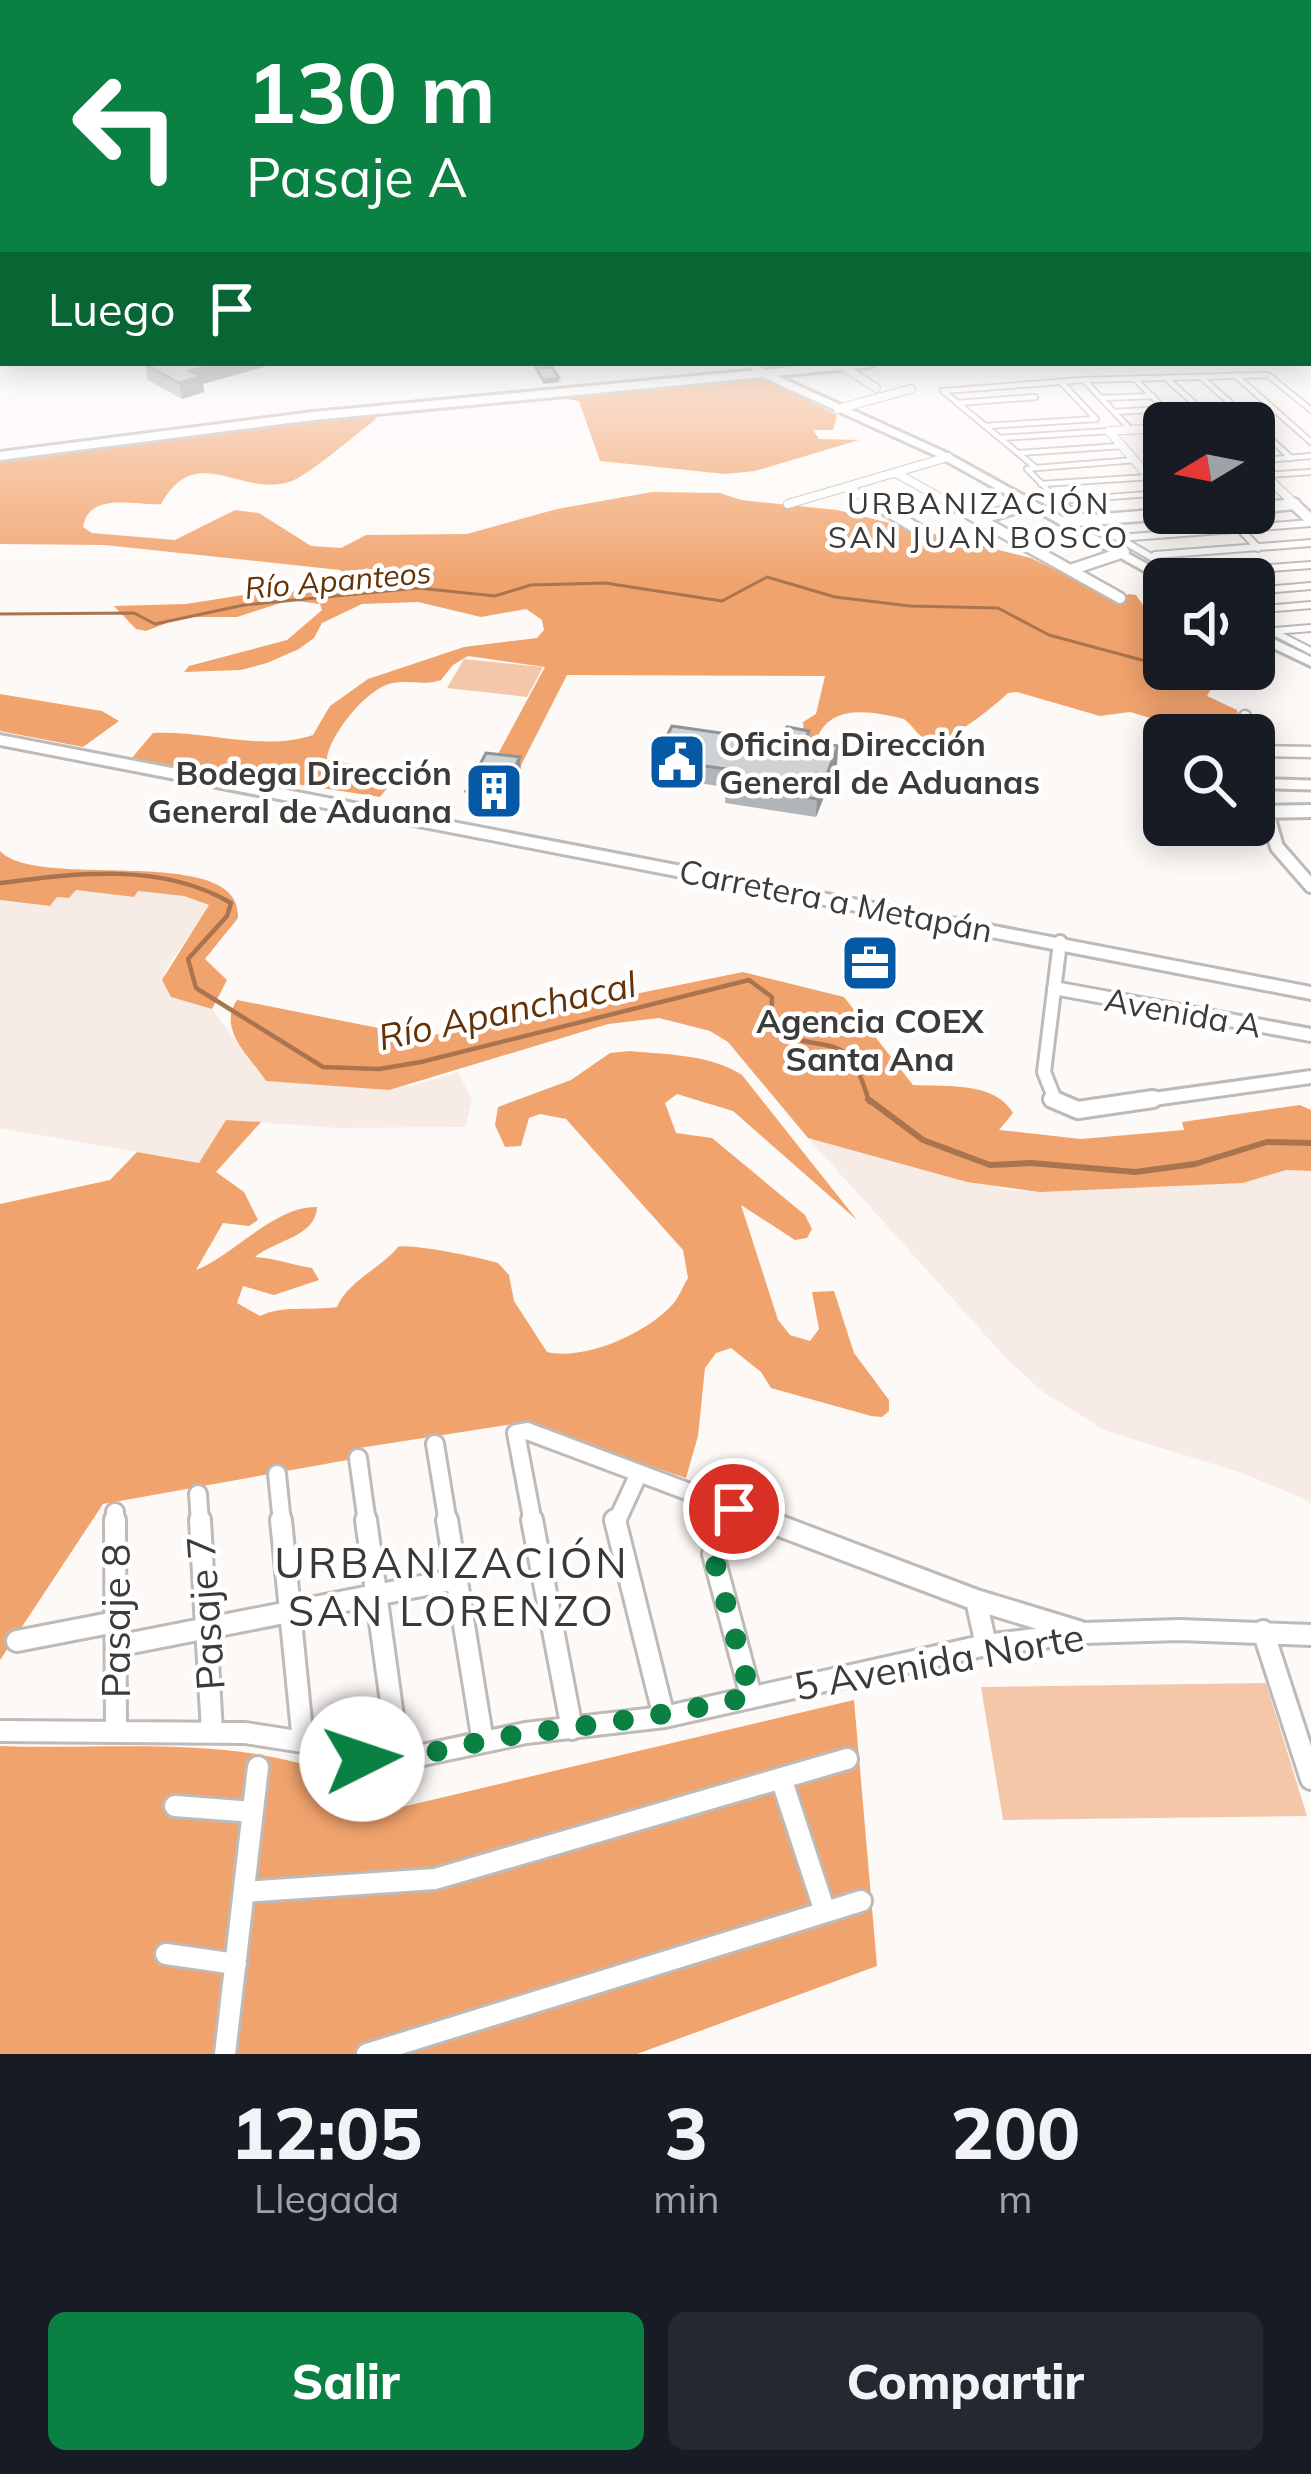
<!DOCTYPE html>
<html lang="es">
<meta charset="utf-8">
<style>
:root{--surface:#171b24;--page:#242831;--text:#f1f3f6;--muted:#9ea1a6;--accent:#0b8043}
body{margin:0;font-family:Mulish,sans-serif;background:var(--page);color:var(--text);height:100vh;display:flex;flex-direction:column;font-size:45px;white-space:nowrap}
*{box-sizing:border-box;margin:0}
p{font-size:39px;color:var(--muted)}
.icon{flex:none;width:66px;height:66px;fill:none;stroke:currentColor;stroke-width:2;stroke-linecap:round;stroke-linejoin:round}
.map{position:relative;height:2054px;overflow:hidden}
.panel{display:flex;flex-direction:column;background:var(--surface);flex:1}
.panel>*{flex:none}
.guide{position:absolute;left:0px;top:0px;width:1311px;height:366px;box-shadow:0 6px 30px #0003;background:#0b8043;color:#fff;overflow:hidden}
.needle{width:78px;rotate:260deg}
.tools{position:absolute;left:1143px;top:402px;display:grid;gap:24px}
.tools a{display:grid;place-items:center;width:132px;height:132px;border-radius:18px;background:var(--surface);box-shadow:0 6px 30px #0003;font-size:60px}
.pin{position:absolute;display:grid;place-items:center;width:102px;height:102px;color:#fff;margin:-51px;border:6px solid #fff;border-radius:50%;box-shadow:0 3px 12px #0007}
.me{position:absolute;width:132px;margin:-66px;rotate:86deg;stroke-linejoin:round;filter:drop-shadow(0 0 9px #0008)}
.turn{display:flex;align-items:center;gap:42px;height:252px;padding:0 48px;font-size:54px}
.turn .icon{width:156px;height:156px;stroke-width:2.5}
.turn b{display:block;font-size:84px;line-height:102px}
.then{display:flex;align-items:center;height:114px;padding:0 48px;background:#0003;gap:24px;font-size:45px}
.eta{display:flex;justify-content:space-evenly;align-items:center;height:204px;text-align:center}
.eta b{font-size:72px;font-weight:800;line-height:84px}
.primary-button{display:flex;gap:24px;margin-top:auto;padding:24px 48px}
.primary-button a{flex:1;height:138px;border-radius:18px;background:var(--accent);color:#fff;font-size:48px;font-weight:800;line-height:138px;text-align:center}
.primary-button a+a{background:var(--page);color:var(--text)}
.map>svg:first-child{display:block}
</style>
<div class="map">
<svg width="1311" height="2054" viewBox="0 0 1311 2054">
<rect width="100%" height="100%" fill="#fdf9f7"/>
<!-- built -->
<path fill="#f7ece5" d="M76 890 134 897 138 891 184 896 210 906 164 971 171 997 212 1009 266 1080 412 1086 458 1072 472 1100 465 1127 339 1128 227 1120 199 1163 0 1128V900L49 906 57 896Z
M808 1138 1013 1191 1243 1183 1285 1170 1311 1171V1502L1242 1473 1106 1431 1043 1392 1005 1357Z"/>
<!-- green -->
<path fill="#f5c7a9" d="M464 659 543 667 527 697 447 688Z
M1266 1683 1307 1816 1003 1820 981 1687Z"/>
<!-- forest -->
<path fill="#f1a36d" d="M763 378 837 415 833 430H813L819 439 859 440 755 471 725 474 600 461 579 401 561 398Z
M370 413 377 415 375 420C357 433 307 477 289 482 240 497 196 441 161 504 135 506 89 491 83 527L92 533 175 540 235 510 259 513 311 546 341 548 366 535 467 534 557 509 652 492 720 493 741 500 837 510 1031 558 1118 601 1128 594 1136 595 1150 615H1158L1164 603V669H1181L1188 676 1207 680 1211 689 1207 696 1237 710 1242 735H1208L1130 712 1100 716 1017 692 1008 693C994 706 943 750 924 739 919 736 911 724 904 719 874 712 833 703 818 736L809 738 804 735 803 722 816 714 825 676 567 675 518 771 498 754 545 667 468 656 453 665 441 680C425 686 409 680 393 683 367 687 328 737 327 760L400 772 380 797 131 759 153 733C205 730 263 752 313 735L330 706 368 679 464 647 537 638 544 630 542 620 526 609 481 617 418 602 362 604 322 623 314 638 299 649 267 663 241 670 184 672 189 666 287 640 322 610 320 604 290 600 237 617H183L146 631 136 629 114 606 186 604 256 593 290 592 328 587 344 574 340 570 105 545 0 544V459Z
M0 694 102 711 119 721 83 747 0 731Z
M0 851C38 892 243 841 238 918L205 959 227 980 212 1009 171 997 162 980 209 905 184 896 138 891 134 897 76 890 69 898 57 897 50 906 0 900Z
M743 972 844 997 913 1085C945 1087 995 1081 1013 1113L999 1130 1081 1139 1184 1130 1182 1122 1300 1105 1311 1110V1171L1286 1170 1243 1183 1040 1192 967 1182 808 1138 728 1042 710 1031 659 1018 608 1024 389 1090 266 1081C249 1055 217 1029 237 1000L424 1037Z
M630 1051C669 1055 709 1054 742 1075L857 1220 733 1111 677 1094 665 1103 676 1133 712 1138 805 1215 812 1229 807 1238 795 1240 741 1205 778 1320 790 1335 810 1341 819 1329 812 1292 834 1291 854 1353 889 1400V1411L882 1417 871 1416 771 1388 761 1372 731 1348 716 1353 705 1368 698 1436 686 1478 520 1423 353 1449V1459L103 1504 0 1660V1204L110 1180 137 1152 199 1163 226 1120 261 1122 216 1172 244 1192 258 1220 249 1226 223 1223 196 1270C233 1256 274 1206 317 1207 316 1237 275 1240 255 1257 275 1258 292 1265 312 1268L319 1280 274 1295 243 1286 237 1303 260 1316C282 1305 311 1311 337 1307 347 1282 381 1268 398 1247 410 1243 482 1258 498 1263L509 1275 514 1301 547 1352C585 1361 647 1333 673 1304 679 1297 683 1286 688 1278L683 1250 566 1119 540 1114 529 1118 521 1146 505 1147 495 1125 498 1107 571 1080 610 1053Z
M854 1700 877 1966 637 2054H0V1746C104 1750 215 1736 316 1768 341 1776 367 1797 389 1810Z"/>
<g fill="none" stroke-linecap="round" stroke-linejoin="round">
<!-- stream-far2 -->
<path stroke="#a9744e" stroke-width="3" d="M0 614 134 613 155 624 244 605 418 588 495 596 531 585 605 583 722 601 767 577 835 597 910 606 998 608 1049 635 1164 666
M1173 669 1219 681"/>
<!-- stream-far1 -->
<path stroke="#a9744e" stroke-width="4.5" d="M0 883C76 873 162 862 231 903L227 916 188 959 196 988 323 1067 379 1069 421 1062 749 980 772 997 771 1027C826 1061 846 1020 869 1102"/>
<!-- stream -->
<path stroke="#a9744e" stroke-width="6" d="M868 1099 923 1140 990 1165 1031 1163 1135 1172 1195 1164 1267 1142 1311 1143"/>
<defs>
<path id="pedestrian-far2" d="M1235 375 1311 442
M1201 377 1253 423
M1166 378 1216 423
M1084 380 1131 430
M1136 380 1178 423
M1061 382 1096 419
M943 391 1084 380 1268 375 1311 410
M943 391 1036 468 1027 469 1065 507
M1101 398 1153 396
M958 403 1035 397
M1114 412 1165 409
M1254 424 1291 458
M985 426 1096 419
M1000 438 1109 431
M1019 453 1121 446
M1254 461 1311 456
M1036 468 1135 460
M1265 475 1311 472
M1041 484 1150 477
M1056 501 1163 493"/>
<path id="pedestrian-far1" d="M1060 504 1189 579
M1225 513 1258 548
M1119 538 1311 523
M1155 555 1311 543
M1185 574 1311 565
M1254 591 1311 586
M1254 610 1311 605
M1254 622 1311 651
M1274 631 1311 628"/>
<path id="pedestrian" d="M1276 784 1311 785"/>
<path id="minor-far4" d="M751 363 762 373
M842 366 876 388
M838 409 911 389
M1109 431 1164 494
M1109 431 1164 428
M1254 465 1298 507
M896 473 957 507
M847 487 881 507
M788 504 948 457
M1019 507 1032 503
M1264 507 1295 504"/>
<path id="minor-far3" d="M876 504 921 531
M952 504 1120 598
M1294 504 1311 520
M1254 508 1295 504
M980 519 1029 504
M1065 522 1179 513
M1070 570 1124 552
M1245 716 1249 735
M1254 751 1311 752
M1254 765 1255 770"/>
<path id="minor-far2" d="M1254 767 1277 847 1311 886
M1264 812 1311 811
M1054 988 1311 1035
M1056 1102 1044 1072 1060 942
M1132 1102 1311 1077"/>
<path id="minor-far1" d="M1052 1099 1078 1110 1153 1099
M435 1444 448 1523
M358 1458 367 1523
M277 1474 282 1523
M198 1494 200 1523
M115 1512V1523
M533 1523 516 1433 527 1431 772 1523
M616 1523 639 1473
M727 1523 734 1509"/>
<path id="minor" d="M115 1520 116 1730
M200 1520 212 1732
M281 1520 303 1742
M366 1520 399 1760
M447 1520 483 1742
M532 1520 572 1729
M615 1520 664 1717
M729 1520 713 1554 751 1696
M764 1520 976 1600 986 1645
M976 1600 1078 1631
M1263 1631 1311 1779
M17 1641 115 1622
M116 1646 457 1579
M0 1731 245 1733 303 1742 362 1759 399 1760 526 1733 664 1717 986 1645 1083 1633 1180 1630 1311 1635
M781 1778 825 1912
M175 1806 253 1812
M244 1892 435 1879 847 1759
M166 1954 236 1964
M225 2054 258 1767
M367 2054 861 1901"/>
<path id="secondary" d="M758 371H766L947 453 1174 579H1164V582L939 457 758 375Z
M1254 630 1311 657V666L1254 639Z"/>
<path id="primary" d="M1308 318H1311L1308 325Z
M833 363H876L870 367 313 420 0 460V452L313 412Z
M0 735 1311 987V999L0 745Z"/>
</defs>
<!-- pedestrian-far2 casing -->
<use href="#pedestrian-far2" stroke="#bebab8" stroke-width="8"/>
<!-- pedestrian-far1 casing -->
<use href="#pedestrian-far1" stroke="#bebab8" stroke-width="10"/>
<!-- pedestrian casing -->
<use href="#pedestrian" stroke="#bebab8" stroke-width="15"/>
<!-- minor-far4 casing -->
<use href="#minor-far4" stroke="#bebab8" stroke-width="10"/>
<!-- minor-far3 casing -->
<use href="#minor-far3" stroke="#bebab8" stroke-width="15"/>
<!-- minor-far2 casing -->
<use href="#minor-far2" stroke="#bebab8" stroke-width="18"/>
<!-- minor-far1 casing -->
<use href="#minor-far1" stroke="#bebab8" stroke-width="22"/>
<!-- minor casing -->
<use href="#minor" stroke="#bebab8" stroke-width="26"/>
<!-- secondary casing -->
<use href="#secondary" stroke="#bebab8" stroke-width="6"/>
<!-- primary casing -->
<use href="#primary" stroke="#bebab8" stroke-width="6"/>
<!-- pedestrian-far2 -->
<use href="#pedestrian-far2" stroke="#fff" stroke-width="4.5"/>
<!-- pedestrian-far1 -->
<use href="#pedestrian-far1" stroke="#fff" stroke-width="6"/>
<!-- pedestrian -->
<use href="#pedestrian" stroke="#fff" stroke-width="9"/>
<!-- minor-far4 -->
<use href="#minor-far4" stroke="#fff" stroke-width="8"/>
<!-- minor-far3 -->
<use href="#minor-far3" stroke="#fff" stroke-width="10"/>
<!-- minor-far2 -->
<use href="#minor-far2" stroke="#fff" stroke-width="12"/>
<!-- minor-far1 -->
<use href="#minor-far1" stroke="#fff" stroke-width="16"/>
<!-- minor -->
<use href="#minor" stroke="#fff" stroke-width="20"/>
<!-- secondary -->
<use href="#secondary" fill="#fff" fill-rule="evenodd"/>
<!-- primary -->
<use href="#primary" fill="#fff" fill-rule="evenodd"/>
</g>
<!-- wall -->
<path fill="#b2b5b7" d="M145 364 203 384 204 392 182 399 148 380Z
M1188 669H1227L1224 678 1187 671Z
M809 731V742L838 746 837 764 816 817 725 803 726 787 655 777V759L777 741Z
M521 774 502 812 467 808 466 791Z"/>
<!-- shaded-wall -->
<path fill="#919395" d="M219 363H278L203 384 204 392 182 399 179 383 190 371Z
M559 378V382L543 384V380Z
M838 746 837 764 816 817 817 799Z
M520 757 521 774 502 812 501 795Z"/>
<!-- building -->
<path fill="#cfd2d5" stroke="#919395" stroke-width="3" d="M149 363H219L190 371 202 376 179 383 145 364Z
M552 367 559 378 543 380 536 368Z
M672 726 777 741 787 727 809 731 805 741 838 746 817 799 726 785 733 770 655 759Z
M486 753 520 757 501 795 466 791Z"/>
<!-- sky -->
<linearGradient id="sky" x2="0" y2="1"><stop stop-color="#a1a4ae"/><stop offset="0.51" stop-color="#fefcfb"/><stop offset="1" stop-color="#fefcfb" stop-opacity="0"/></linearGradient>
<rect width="1311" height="585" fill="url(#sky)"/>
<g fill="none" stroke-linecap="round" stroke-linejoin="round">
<!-- route -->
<path stroke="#0b8043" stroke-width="21" stroke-dasharray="0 37.8" d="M362 1759C420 1761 472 1740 529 1733 605 1723 677 1714 751 1696L713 1555 734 1509"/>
</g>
<!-- icons -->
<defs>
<symbol id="civic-square" viewBox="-11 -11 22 22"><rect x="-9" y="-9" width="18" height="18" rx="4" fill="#0659a7" stroke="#fff"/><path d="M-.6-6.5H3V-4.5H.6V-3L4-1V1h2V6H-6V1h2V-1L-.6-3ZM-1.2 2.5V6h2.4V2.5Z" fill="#fff"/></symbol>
<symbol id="building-square" viewBox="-11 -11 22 22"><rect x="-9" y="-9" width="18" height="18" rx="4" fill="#0659a7" stroke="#fff"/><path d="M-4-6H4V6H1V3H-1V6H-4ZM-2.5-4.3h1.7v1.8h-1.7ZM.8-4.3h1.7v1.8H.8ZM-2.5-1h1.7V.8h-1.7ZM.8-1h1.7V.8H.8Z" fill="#fff"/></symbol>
<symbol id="office-square" viewBox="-11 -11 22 22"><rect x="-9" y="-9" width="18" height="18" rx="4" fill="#0659a7" stroke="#fff"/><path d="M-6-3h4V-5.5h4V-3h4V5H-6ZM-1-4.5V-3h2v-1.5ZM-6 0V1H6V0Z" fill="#fff"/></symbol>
</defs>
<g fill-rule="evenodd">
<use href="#civic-square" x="644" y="729" width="66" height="66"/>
<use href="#building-square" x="461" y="758" width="66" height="66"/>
<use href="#office-square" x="837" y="930" width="66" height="66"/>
</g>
<g text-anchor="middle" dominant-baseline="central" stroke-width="9" stroke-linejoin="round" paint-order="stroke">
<!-- far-neighbourhood labels -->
<g font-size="30" letter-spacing="3" fill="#3b3836" stroke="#fff">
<text x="979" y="503">URBANIZACIÓN<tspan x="979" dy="34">SAN JUAN BOSCO</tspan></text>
</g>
<!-- far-water labels -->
<g font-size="30" font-style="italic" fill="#643208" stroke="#fff">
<text transform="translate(338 580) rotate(-5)">Río Apanteos</text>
</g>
<!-- poi labels -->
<g font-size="33" font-weight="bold" fill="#3c3b3a" stroke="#fff" text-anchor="start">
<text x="719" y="743">Oficina Dirección<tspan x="719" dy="38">General de Aduanas</tspan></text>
<text x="452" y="772" text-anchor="end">Bodega Dirección<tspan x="452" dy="38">General de Aduana</tspan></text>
<text x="870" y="1020" text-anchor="middle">Agencia COEX<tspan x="870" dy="38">Santa Ana</tspan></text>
</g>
<!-- street labels -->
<g font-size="33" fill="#3c3b3a" stroke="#fff">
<text transform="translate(836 900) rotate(11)">Carretera a Metapán</text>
<text transform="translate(1183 1012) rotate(10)">Avenida A</text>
</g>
<!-- water labels -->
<g font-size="36" font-style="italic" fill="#643208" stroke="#fff">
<text transform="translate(507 1010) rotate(-12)">Río Apanchacal</text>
</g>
<!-- near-street labels -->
<g font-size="39" fill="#3c3b3a" stroke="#fff">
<text transform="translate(205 1613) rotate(-94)">Pasaje 7</text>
<text transform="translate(115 1621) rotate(-90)">Pasaje 8</text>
<text transform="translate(939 1661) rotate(-10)">5 Avenida Norte</text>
</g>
<!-- near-neighbourhood labels -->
<g font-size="42" letter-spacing="3" fill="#3b3836" stroke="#fff">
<text x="452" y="1562">URBANIZACIÓN<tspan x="452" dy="48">SAN LORENZO</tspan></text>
</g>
</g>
</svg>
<div class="tools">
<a><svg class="needle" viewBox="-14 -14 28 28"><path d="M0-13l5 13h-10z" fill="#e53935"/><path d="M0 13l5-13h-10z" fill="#9ea1a6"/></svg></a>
<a><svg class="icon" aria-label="sound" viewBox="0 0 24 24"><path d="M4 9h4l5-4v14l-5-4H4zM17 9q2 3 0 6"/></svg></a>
<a><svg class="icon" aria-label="search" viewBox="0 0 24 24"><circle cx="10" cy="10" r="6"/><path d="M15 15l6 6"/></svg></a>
</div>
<div class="pin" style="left:734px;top:1509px;background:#d93025"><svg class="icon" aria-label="arrive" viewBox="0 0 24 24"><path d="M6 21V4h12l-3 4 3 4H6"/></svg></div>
<svg class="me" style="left:362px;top:1759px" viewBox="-20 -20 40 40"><circle r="19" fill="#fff"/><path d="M0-13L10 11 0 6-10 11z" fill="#0b8043"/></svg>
<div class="guide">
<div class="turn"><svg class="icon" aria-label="left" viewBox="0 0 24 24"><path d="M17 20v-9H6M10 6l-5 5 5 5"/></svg><div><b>130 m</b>Pasaje A</div></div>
<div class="then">Luego<svg class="icon" aria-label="arrive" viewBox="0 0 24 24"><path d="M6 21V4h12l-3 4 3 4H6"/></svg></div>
</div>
</div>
<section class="panel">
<div class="eta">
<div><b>12:05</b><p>Llegada</p></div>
<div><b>3</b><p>min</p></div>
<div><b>200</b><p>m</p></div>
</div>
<div class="primary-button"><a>Salir</a><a>Compartir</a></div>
</section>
